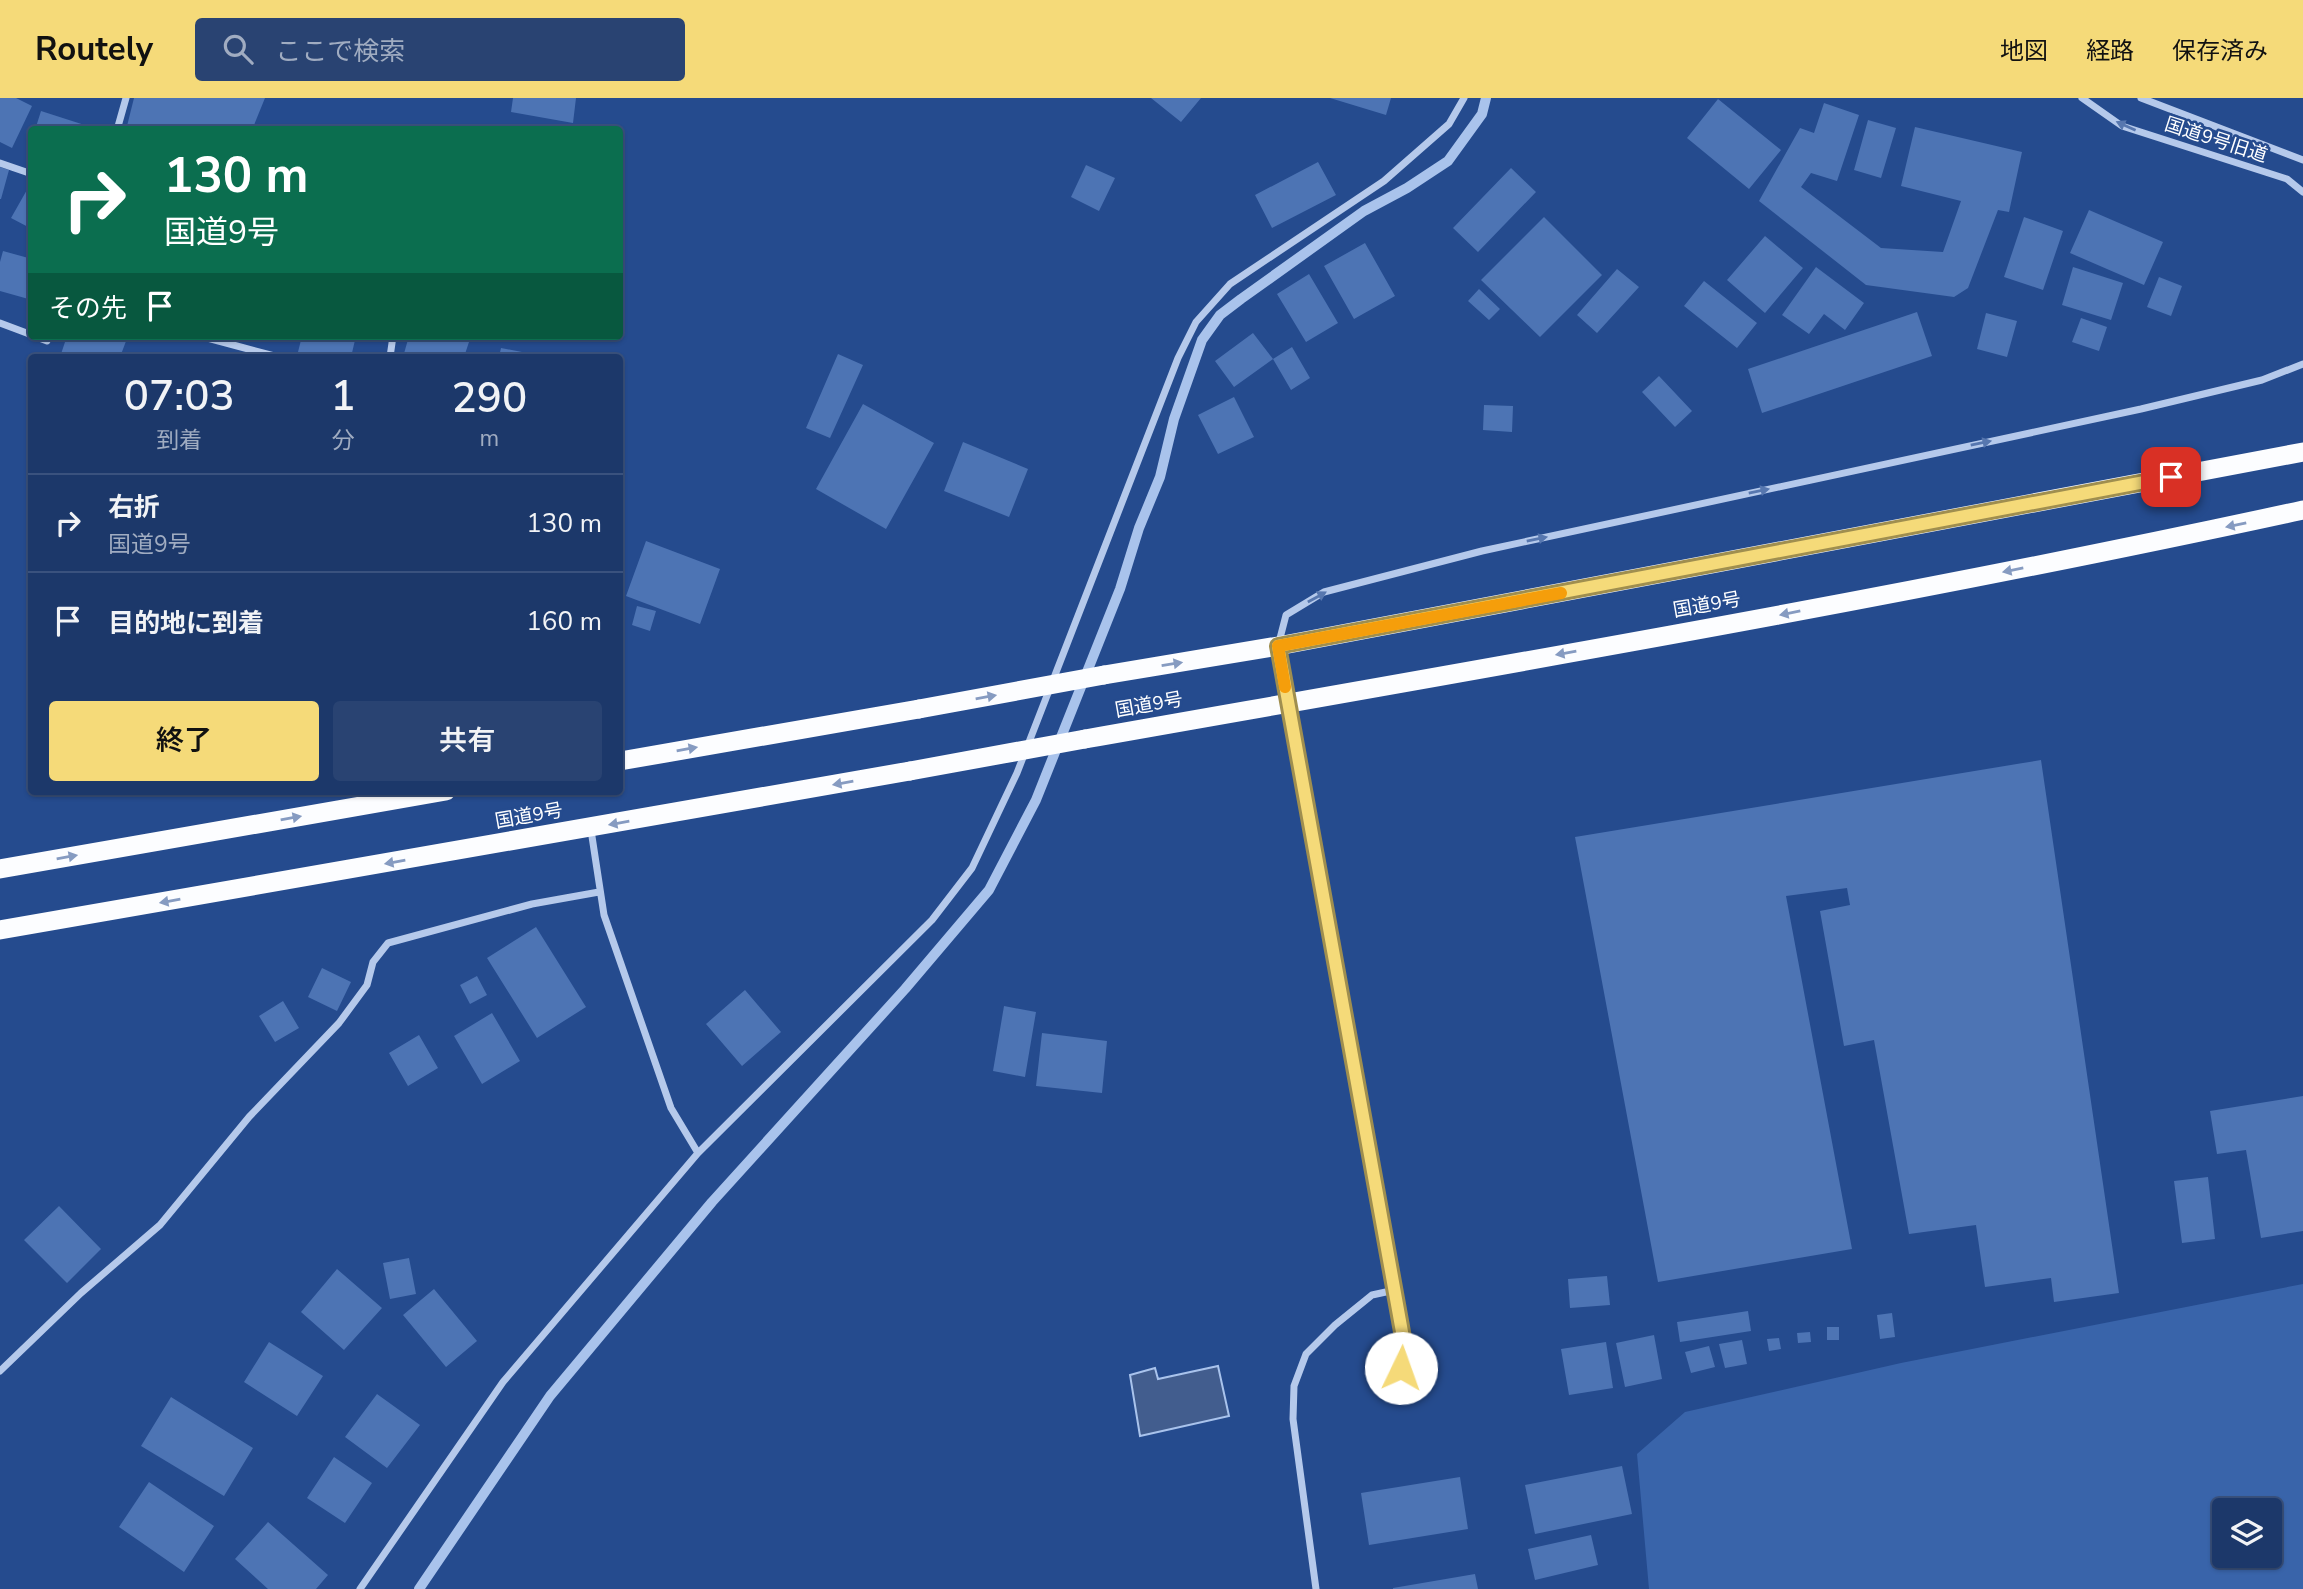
<!DOCTYPE html>
<html lang="ja">
<meta charset="utf-8">
<style>
:root{--surface:#1c386a;--page:#294372;--text:#f1f3f6;--muted:#a0acc1;--line:#3a527e;--accent:#f5da79}
body{margin:0;font-family:"Nunito Sans","Noto Sans JP",sans-serif;background:var(--page);color:var(--text);height:100vh;display:flex;flex-direction:column;font-size:26px;white-space:nowrap}
*{box-sizing:border-box;margin:0}
p{font-size:23px;color:var(--muted)}
.icon{flex:none;width:38px;height:38px;fill:none;stroke:currentColor;stroke-width:2;stroke-linecap:round;stroke-linejoin:round}
.map{position:relative;flex:1;overflow:hidden}
.drawer{position:absolute;left:28px;top:256px;width:595px;height:441px;display:flex;flex-direction:column;background:var(--surface);border-radius:7px;box-shadow:0 2px 5px #0004,0 0 0 2px var(--line)}
.drawer>*{flex:none}
.hud{position:absolute;left:28px;top:28px;width:595px;height:214px;border-radius:7px;box-shadow:0 2px 5px #0004,0 0 0 2px var(--line);background:#0b6e4f;color:#fff;overflow:hidden}
.buttons{position:absolute;left:2212px;top:1400px;display:grid;gap:14px}
.buttons a{display:grid;place-items:center;width:70px;height:70px;border-radius:7px;background:var(--surface);box-shadow:0 2px 5px #0004,0 0 0 2px var(--line);font-size:35px}
.pin{position:absolute;display:grid;place-items:center;width:60px;height:60px;color:#fff;margin:-30px;border-radius:14px;box-shadow:0 4px 10px #0006}
.me{position:absolute;width:77px;margin:-38px;rotate:3deg;stroke-linejoin:round;filter:drop-shadow(0 0 5px #0008)}
.turn{display:flex;align-items:center;gap:24px;height:147px;padding:0 21px;font-size:32px}
.turn .icon{width:91px;height:91px;stroke-width:2.5}
.turn b{display:block;font-size:49px;line-height:60px}
.then{display:flex;align-items:center;height:66px;padding:0 21px;background:#0003;gap:14px;font-size:26px}
.eta{display:flex;justify-content:space-evenly;align-items:center;height:119px;text-align:center}
.eta b{font-size:42px;font-weight:600;line-height:49px}
.primary-button{display:flex;gap:14px;margin-top:auto;padding:14px 21px}
.primary-button a{flex:1;height:80px;border-radius:7px;background:var(--accent);color:#111;font-size:28px;font-weight:600;line-height:80px;text-align:center}
.primary-button a+a{background:var(--page);color:var(--text)}
ul{padding:0;list-style:none}
li{display:flex;align-items:center;gap:21px;height:98px;padding:0 21px;border-top:2px solid var(--line)}
li div{flex:1}
li b{display:block;font-size:26px}
li em{font-style:normal}
header{display:flex;align-items:center;gap:42px;box-sizing:border-box;height:98px;padding:0 35px;background:var(--accent);color:#111}
header strong{font-size:33px}
nav{display:flex;gap:38px;margin-inline-start:auto;font-size:24px}
.search{width:490px;height:63px;background:var(--page);display:flex;align-items:center;gap:18px;box-sizing:border-box;padding:0 24px;border-radius:7px;color:var(--muted);font-size:26px}
.map>svg:first-child{display:block}
</style>
<header>
<strong>Routely</strong>
<div class="search"><svg class="icon" aria-label="search" viewBox="0 0 24 24"><circle cx="10" cy="10" r="6"/><path d="M15 15l6 6"/></svg>ここで検索</div>
<nav><a>地図</a><a>経路</a><a>保存済み</a></nav>
</header>
<div class="map">
<svg width="2303" height="1491" viewBox="0 0 2303 1491">
<rect width="100%" height="100%" fill="#254b8e"/>
<!-- green -->
<path fill="#3964aa" fill-rule="evenodd" d="M2303 1186V1491H1649L1637 1356 1685 1314 1901 1265ZM2224 1412H2270V1458H2224Z"/>
<!-- water -->
<path fill="#425d8e" stroke="#a9c3ec" stroke-width="2" d="M1218 1268 1229 1318 1140 1338 1130 1277 1155 1270 1158 1281Z"/>
<g fill="none" stroke-linecap="round" stroke-linejoin="round">
<!-- stream -->
<path stroke="#a9c3ec" stroke-width="10" d="M419 1491 550 1298 712 1104 905 891 989 792 1036 702 1120 491 1139 430 1160 379 1174 321 1202 242 1220 217 1241 201 1364 113 1407 90 1448 63 1482 16 1486 0"/>
</g>
<!-- building -->
<path fill="#4d74b4" d="M0 0H16L32 8 12 50 0 44Z
M134 0H265L252 32H126Z
M513 0H576L573 25 511 14Z
M1151 0H1201L1181 24Z
M1330 0H1391L1386 17Z
M1718 1 1781 52 1749 91 1687 40Z
M1824 5 1859 17 1837 83 1811 75 1801 89 1881 150 1943 154 1961 103 1901 88 1915 29 2022 54 2009 114 1998 112 1968 190 1954 199 1866 187 1759 103 1800 30 1814 35Z
M41 13 97 31V32H35Z
M1868 22 1896 30 1881 80 1854 72Z
M1318 64 1336 97 1272 130 1255 97Z
M1086 67 1115 80 1099 113 1071 99Z
M0 69 9 72 1 101H0Z
M1511 70 1536 94 1478 154 1453 130Z
M32 83V131L11 120Z
M2089 112 2163 144 2144 187 2070 155Z
M1544 119 1602 177 1540 239 1481 182Z
M2024 119 2063 133 2043 192 2004 179Z
M1765 138 1803 170 1765 215 1727 182Z
M1365 145 1395 198 1354 221 1324 168Z
M3 153 32 161V202L0 193V164Z
M1816 169 1864 205 1845 232 1824 216 1809 236 1782 217Z
M2073 169 2123 185 2111 222 2062 207Z
M1617 171 1639 189 1597 235 1577 217Z
M1309 176 1338 225 1306 244 1277 196Z
M2159 179 2182 188 2171 218 2147 209Z
M1704 183 1757 225 1737 250 1684 208Z
M1479 191 1500 211 1489 222 1468 203Z
M1917 214 1932 258 1762 315 1748 271Z
M1986 215 2017 223 2007 259 1977 251Z
M2081 220 2107 229 2099 253 2072 244Z
M1253 235 1273 261 1234 289 1215 263Z
M67 238H128L120 259H69L61 256Z
M302 238H356L351 259H319L298 254Z
M409 238H471L464 259H403Z
M1292 249 1310 280 1291 292 1273 261Z
M501 250 522 254 520 259H499Z
M838 256 863 267 830 340 806 330Z
M1659 278 1692 313 1675 329 1642 294Z
M1234 299 1254 339 1218 356 1198 317Z
M863 306 934 345 886 431 816 391Z
M1484 307 1513 308 1512 334 1483 332Z
M963 344 1028 371 1009 419 944 393Z
M646 443 720 471 700 526 626 498Z
M637 508 656 513 650 533 632 527Z
M2041 662 2119 1195 2054 1204 2051 1180 1985 1189 1976 1127 1909 1136 1874 942 1844 948 1820 813 1850 807 1847 790 1786 798 1852 1151 1658 1184 1575 739Z
M536 829 586 909 537 940 487 860Z
M322 870 351 884 337 913 308 899Z
M477 878 487 897 470 906 460 887Z
M745 892 781 934 742 968 706 926Z
M283 903 299 930 275 944 259 918Z
M1004 908 1036 914 1025 979 993 973Z
M492 915 520 963 482 986 454 938Z
M1042 935 1107 943 1102 995 1036 988Z
M419 937 438 970 408 988 389 955Z
M2303 998V1133L2261 1140 2246 1052 2217 1056 2210 1013Z
M2208 1079 2215 1141 2182 1145 2174 1083Z
M59 1108 101 1151 67 1185 24 1142Z
M409 1160 416 1196 390 1201 383 1165Z
M337 1171 382 1210 344 1252 301 1214Z
M1607 1178 1610 1207 1570 1210 1568 1181Z
M434 1191 477 1243 446 1269 403 1217Z
M1748 1213 1751 1233 1680 1244 1677 1224Z
M1892 1215 1895 1239 1880 1241 1877 1217Z
M1827 1229H1839V1242H1827Z
M1810 1234 1811 1244 1798 1245 1797 1235Z
M1654 1237 1662 1281 1625 1289 1616 1245Z
M1779 1240 1781 1251 1769 1253 1767 1241Z
M1742 1242 1747 1266 1725 1270 1719 1246Z
M269 1244 323 1278 297 1318 244 1284Z
M1606 1244 1613 1290 1569 1297 1561 1251Z
M1709 1248 1715 1269 1691 1275 1685 1254Z
M377 1296 420 1327 387 1370 345 1339Z
M171 1299 253 1350 224 1398 141 1348Z
M334 1359 372 1385 345 1425 307 1400Z
M1622 1368 1632 1416 1535 1436 1525 1387Z
M1460 1379 1468 1431 1369 1447 1361 1395Z
M149 1384 214 1428 184 1474 119 1429Z
M268 1424 328 1477 316 1491H268L235 1461Z
M1591 1437 1598 1467 1535 1482 1528 1451Z
M1475 1476 1478 1491H1393V1490Z"/>
<g fill="none" stroke-linecap="round" stroke-linejoin="round">
<!-- minor -->
<path stroke="#b5c9eb" stroke-width="7" d="M2082 0 2122 28 2287 81 2303 94
M2141 0 2303 62
M117 32 126 0
M0 65 32 76
M0 225 32 237
M34 238 47 243 49 238
M200 238 278 259
M390 259 393 238
M591 732 604 817 671 1010 698 1055
M0 1273 81 1195 160 1127 249 1019 339 925 367 887 373 864 388 845 532 806 599 794
M1398 1296 1404 1245 1278 548 1286 517 1324 494 1482 453 2141 311 2262 282 2303 266
M360 1491 503 1284 698 1055 932 822 972 770 1017 675 1178 260 1196 224 1230 186 1384 83 1449 26 1464 0
M1316 1491 1293 1321 1294 1288 1306 1256 1335 1227 1372 1197 1395 1192"/>
<!-- trunk -->
<path stroke="#fcfdff" stroke-width="19" d="M1104 577 1278 548 2303 354
M1085 641C1492 569 1899 500 2303 412
M620 663 919 611
M0 771 446 693
M0 832 910 673"/>
<!-- trunk-bridge -->
<path stroke="#fcfdff" stroke-width="19" d="M919 611 1104 577
M910 673 1085 641"/>
</g>
<!-- one-way arrows -->
<defs><path id="oneway-solid" d="M-6-.8H1V-3.2L6.5 0L1 3.2V.8H-6Z" transform="scale(1.75)"/></defs>
<g fill="#5777af">
<use href="#oneway-solid" transform="translate(2126 28) rotate(-156)"/>
<use href="#oneway-solid" transform="translate(1981 345) rotate(-12)"/>
<use href="#oneway-solid" transform="translate(1759 393) rotate(-12)"/>
<use href="#oneway-solid" transform="translate(1537 441) rotate(-12)"/>
<use href="#oneway-solid" transform="translate(1317 499) rotate(-29)"/>
</g>
<g fill="#869bc1">
<use href="#oneway-solid" transform="translate(2236 427) rotate(168)"/>
<use href="#oneway-solid" transform="translate(2013 472) rotate(169)"/>
<use href="#oneway-solid" transform="translate(1790 515) rotate(169)"/>
<use href="#oneway-solid" transform="translate(1566 555) rotate(170)"/>
<use href="#oneway-solid" transform="translate(1172 566) rotate(-9)"/>
<use href="#oneway-solid" transform="translate(986 599) rotate(-10)"/>
<use href="#oneway-solid" transform="translate(687 651) rotate(-10)"/>
<use href="#oneway-solid" transform="translate(843 685) rotate(170)"/>
<use href="#oneway-solid" transform="translate(291 720) rotate(-10)"/>
<use href="#oneway-solid" transform="translate(619 725) rotate(170)"/>
<use href="#oneway-solid" transform="translate(67 759) rotate(-10)"/>
<use href="#oneway-solid" transform="translate(395 764) rotate(170)"/>
<use href="#oneway-solid" transform="translate(170 803) rotate(170)"/>
</g>
<g fill="none" stroke-linecap="round" stroke-linejoin="round">
<defs>
<path id="route" d="M1401 1270 1404 1245 1278 548 2171 379"/>
</defs>
<!-- route casing -->
<use href="#route" stroke="#9f8e4f" stroke-width="18"/>
<!-- route -->
<use href="#route" stroke="#f5da79" stroke-width="12"/>
<!-- slow -->
<path stroke="#f59e0b" stroke-width="12" d="M1285 589 1278 548 1561 495"/>
</g>
<g text-anchor="middle" dominant-baseline="central" stroke-width="5" stroke-linejoin="round" paint-order="stroke">
<!-- street labels -->
<g font-size="19" fill="#fff" stroke="#254b8e">
<text transform="translate(2216 42) rotate(18)">国道9号旧道</text>
<text transform="translate(1707 507) rotate(-10)">国道9号</text>
<text transform="translate(1149 607) rotate(-10)">国道9号</text>
<text transform="translate(529 718) rotate(-10)">国道9号</text>
</g>
</g>
</svg>
<div class="buttons">
<a><svg class="icon" aria-label="layers" viewBox="0 0 24 24"><path d="M12 4l9 5-9 5-9-5zM3 14l9 5 9-5"/></svg></a>
</div>
<div class="pin" style="left:2171px;top:379px;background:#d93025"><svg class="icon" aria-label="arrive" viewBox="0 0 24 24"><path d="M6 21V4h12l-3 4 3 4H6"/></svg></div>
<svg class="me" style="left:1401px;top:1270px" viewBox="-20 -20 40 40"><circle r="19" fill="#fff"/><path d="M0-13L10 11 0 6-10 11z" fill="#f5da79"/></svg>
<div class="hud">
<div class="turn"><svg class="icon" aria-label="right" viewBox="0 0 24 24"><path d="M7 20v-9h11M14 6l5 5-5 5"/></svg><div><b>130 m</b>国道9号</div></div>
<div class="then">その先<svg class="icon" aria-label="arrive" viewBox="0 0 24 24"><path d="M6 21V4h12l-3 4 3 4H6"/></svg></div>
</div>
<section class="drawer">
<div class="eta">
<div><b>07:03</b><p>到着</p></div>
<div><b>1</b><p>分</p></div>
<div><b>290</b><p>m</p></div>
</div>
<ul>
<li><svg class="icon" aria-label="right" viewBox="0 0 24 24"><path d="M7 20v-9h11M14 6l5 5-5 5"/></svg><div><b>右折</b><p>国道9号</p></div><em>130 m</em></li>
<li><svg class="icon" aria-label="arrive" viewBox="0 0 24 24"><path d="M6 21V4h12l-3 4 3 4H6"/></svg><div><b>目的地に到着</b></div><em>160 m</em></li>
</ul>
<div class="primary-button"><a>終了</a><a>共有</a></div>
</section>
</div>
